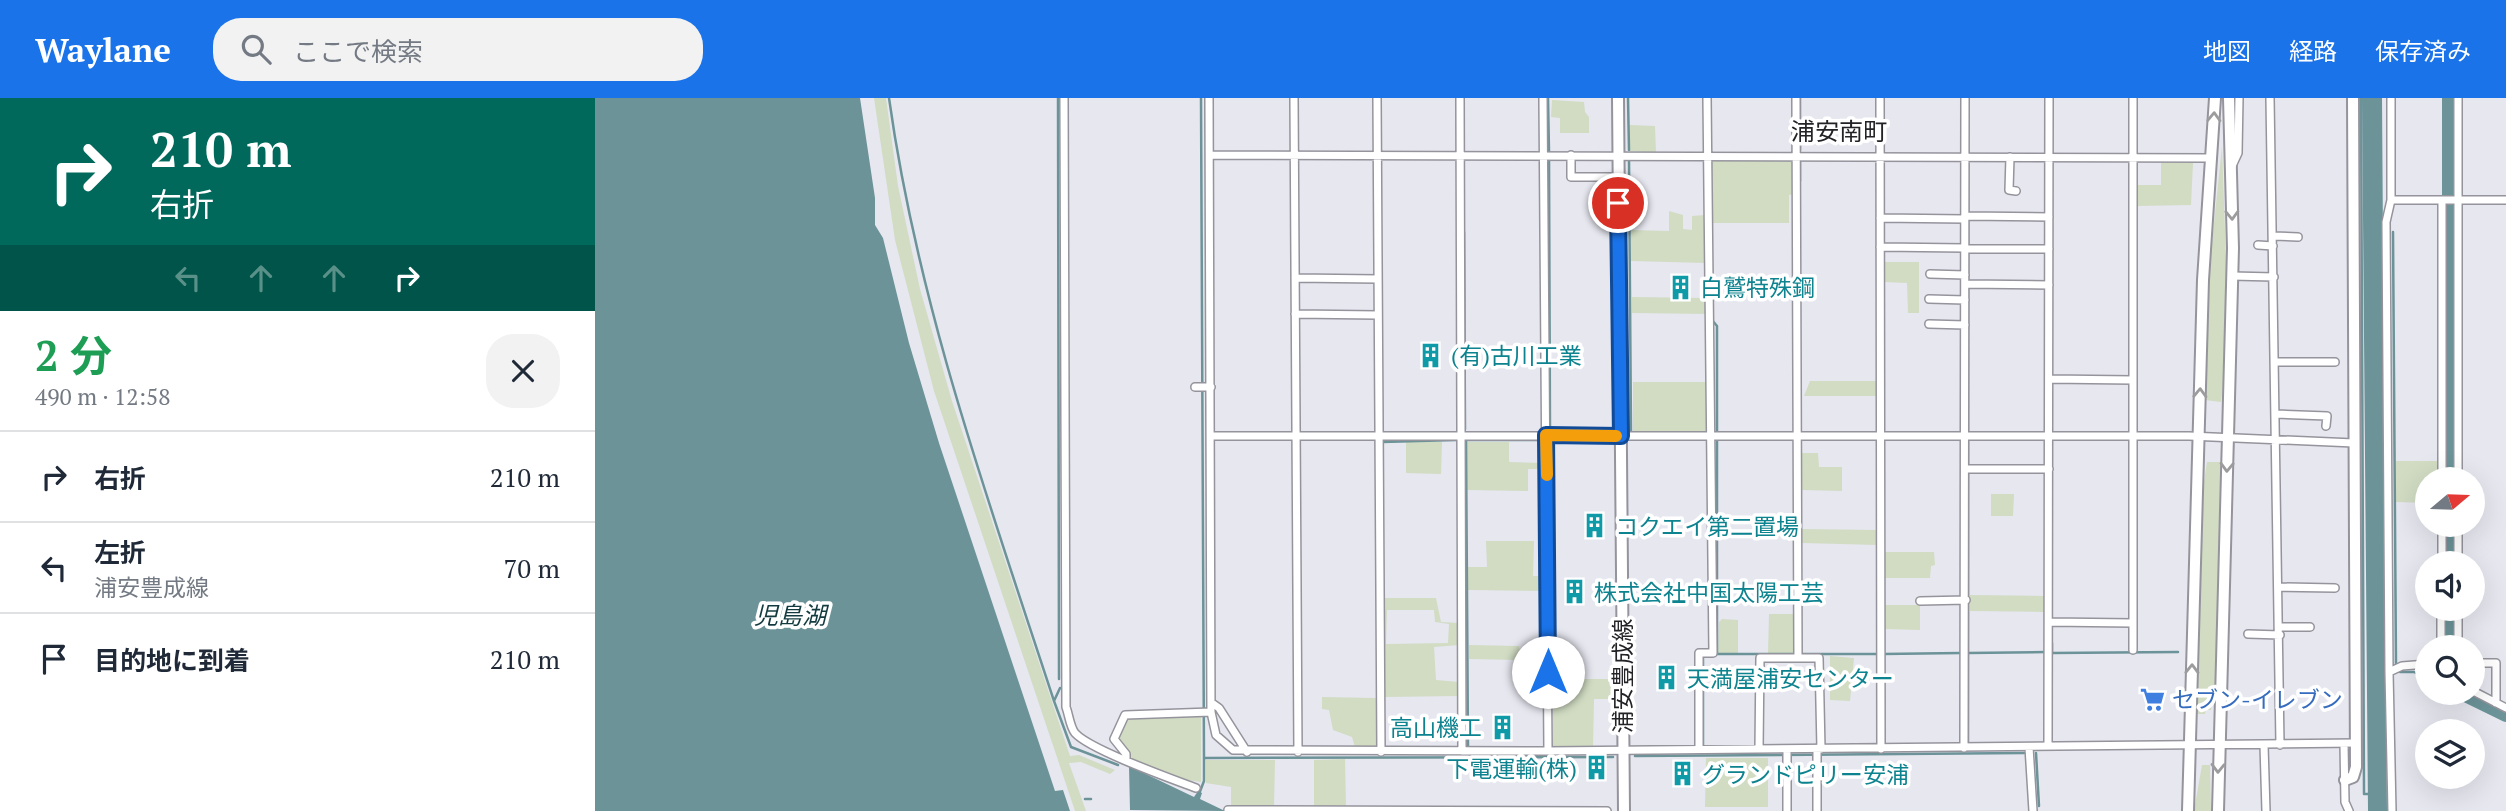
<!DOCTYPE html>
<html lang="ja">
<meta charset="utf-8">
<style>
:root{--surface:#fff;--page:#f2f2f3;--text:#1f2937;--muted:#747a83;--line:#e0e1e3;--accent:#1a73e8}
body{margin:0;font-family:"PT Serif","Noto Sans JP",serif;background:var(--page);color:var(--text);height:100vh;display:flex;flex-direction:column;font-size:26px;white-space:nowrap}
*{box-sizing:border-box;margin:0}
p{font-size:23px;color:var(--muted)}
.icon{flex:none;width:38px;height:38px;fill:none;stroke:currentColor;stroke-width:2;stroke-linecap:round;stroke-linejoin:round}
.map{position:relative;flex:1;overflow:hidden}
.drawer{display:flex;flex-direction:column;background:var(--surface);width:595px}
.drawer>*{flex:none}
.guide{background:#00695c;color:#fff;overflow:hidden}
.needle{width:46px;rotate:71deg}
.tools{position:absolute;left:1820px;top:369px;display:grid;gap:14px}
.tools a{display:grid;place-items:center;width:70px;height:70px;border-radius:50%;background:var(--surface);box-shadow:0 7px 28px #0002;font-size:35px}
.pin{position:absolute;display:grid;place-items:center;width:60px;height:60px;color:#fff;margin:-30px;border:4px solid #fff;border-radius:50%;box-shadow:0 2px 7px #0007}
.me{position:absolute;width:77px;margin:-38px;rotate:0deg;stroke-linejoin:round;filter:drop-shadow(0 0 5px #0008)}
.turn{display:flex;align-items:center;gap:24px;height:147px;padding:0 35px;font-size:32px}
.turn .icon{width:91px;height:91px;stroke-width:2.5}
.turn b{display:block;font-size:49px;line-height:60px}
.lanes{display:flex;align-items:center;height:66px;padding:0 35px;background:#0003;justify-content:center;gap:35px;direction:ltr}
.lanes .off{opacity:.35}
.round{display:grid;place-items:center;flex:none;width:74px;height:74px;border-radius:28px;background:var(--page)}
.headline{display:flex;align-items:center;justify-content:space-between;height:119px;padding:0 35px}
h1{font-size:42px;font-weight:700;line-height:52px;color:#1e9e55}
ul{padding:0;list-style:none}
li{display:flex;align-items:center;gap:21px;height:91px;padding:0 35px;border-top:2px solid var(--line)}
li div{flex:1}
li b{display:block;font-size:26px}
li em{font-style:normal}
header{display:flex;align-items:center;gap:42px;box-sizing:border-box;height:98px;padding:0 35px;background:var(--accent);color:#fff}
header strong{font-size:33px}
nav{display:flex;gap:38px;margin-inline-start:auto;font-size:24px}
.search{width:490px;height:63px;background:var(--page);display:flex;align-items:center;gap:18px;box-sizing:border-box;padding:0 24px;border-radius:28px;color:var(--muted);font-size:26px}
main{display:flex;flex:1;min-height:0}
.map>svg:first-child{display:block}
</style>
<header>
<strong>Waylane</strong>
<div class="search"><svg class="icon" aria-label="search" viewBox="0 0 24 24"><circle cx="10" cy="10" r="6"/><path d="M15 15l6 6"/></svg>ここで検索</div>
<nav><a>地図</a><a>経路</a><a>保存済み</a></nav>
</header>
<main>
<section class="drawer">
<div class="guide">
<div class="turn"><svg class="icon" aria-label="right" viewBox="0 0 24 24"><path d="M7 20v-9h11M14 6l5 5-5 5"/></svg><div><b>210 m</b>右折</div></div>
<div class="lanes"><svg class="icon off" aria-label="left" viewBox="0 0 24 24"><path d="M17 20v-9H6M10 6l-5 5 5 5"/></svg><svg class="icon off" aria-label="ahead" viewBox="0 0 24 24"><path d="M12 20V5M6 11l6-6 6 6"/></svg><svg class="icon off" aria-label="ahead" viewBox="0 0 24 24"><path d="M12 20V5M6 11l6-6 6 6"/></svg><svg class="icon" aria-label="right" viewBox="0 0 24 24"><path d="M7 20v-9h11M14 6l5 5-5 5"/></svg></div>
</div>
<div class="headline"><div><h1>2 分</h1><p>490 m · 12:58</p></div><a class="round"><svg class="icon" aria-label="close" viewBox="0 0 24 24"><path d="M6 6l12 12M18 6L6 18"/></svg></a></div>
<ul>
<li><svg class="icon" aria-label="right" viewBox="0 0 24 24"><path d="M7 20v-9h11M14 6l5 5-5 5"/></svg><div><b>右折</b></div><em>210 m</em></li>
<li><svg class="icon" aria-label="left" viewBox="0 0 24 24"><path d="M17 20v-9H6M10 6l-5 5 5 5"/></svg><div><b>左折</b><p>浦安豊成線</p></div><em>70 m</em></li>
<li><svg class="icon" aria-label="arrive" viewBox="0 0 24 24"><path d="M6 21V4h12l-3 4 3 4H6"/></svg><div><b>目的地に到着</b></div><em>210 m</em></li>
</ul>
</section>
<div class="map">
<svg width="1911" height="713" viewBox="0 0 1911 713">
<rect width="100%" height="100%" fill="#e7e7f0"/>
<!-- green -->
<path fill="#d1dcc3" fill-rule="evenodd" d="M279 0H291L303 88 325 191 357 303 475 658 484 657 520 672 515 676 486 664 474 665 491 713H480L339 293 300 142Z
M957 2 989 4 990 14 994 19V35H965V20L956 19Z
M1035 27 1060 28 1061 55 1035 53Z
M1627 48 1632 188 1631 267 1626 304 1610 302 1614 174Z
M1199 62V96L1194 97V125H1117V63Z
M1566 65H1598L1596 107 1542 108 1543 87H1566Z
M1074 113 1088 117V131L1097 132V118L1110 117V165L1036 163V132L1074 133Z
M1290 164H1324V215H1313L1312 185 1290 184Z
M1037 199 1111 200 1112 216 1037 215Z
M1215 283H1282V298H1209Z
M1038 284H1112L1111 333 1038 334Z
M811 343 847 344 846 376 811 375Z
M872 344H914V364L947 365 948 371H933V393L872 392Z
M1207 355H1223L1224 369H1247V393L1207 392Z
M1801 363H1845V381L1832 382V405L1801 404Z
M1612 364H1628L1621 580 1616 612H1611L1610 616H1602L1607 397Z
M1396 396H1419L1418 418H1396Z
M1207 431 1283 432V447L1207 445Z
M891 443H939L938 478H948V493L873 492V469H892Z
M1290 454H1339L1340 467 1336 468 1335 480H1290Z
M1375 497 1450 498V514L1375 513Z
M790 500H841L846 524 864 525V547L839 549 841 582 864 584 865 598 789 599ZM792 512H839L840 524 854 526 853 545 791 546Z
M1290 507H1325V532L1290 531Z
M1174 516H1199L1200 555H1173Z
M1127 521 1143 522V555H1123L1124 524Z
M874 547 924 548 926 562 874 561Z
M1235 558 1259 560 1255 603 1235 602Z
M958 581H1017V601H999L998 649H958Z
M727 599 781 600V649H760L757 639 738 632 734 612 727 611Z
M606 617V684L579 680 536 660 522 641 534 620Z
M1111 660H1173V709H1110Z
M750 661 751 710H719V662Z
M611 662H680L679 710H636V689L611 685Z
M1607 667H1615L1616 713H1599Z"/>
<!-- water -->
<path fill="#6b9398" d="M0 0H265L280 100V127L288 140 314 245 344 345 460 693 468 692 475 713H0Z
M1767 0H1787L1792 713H1773Z
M534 668 599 699 603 693 607 695 605 701 630 713 535 712Z"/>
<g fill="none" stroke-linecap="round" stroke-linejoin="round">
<!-- stream -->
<path stroke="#6b9398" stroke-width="2.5" d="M294 0C323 208 394 404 459 603L476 649 523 667
M463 0 464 581
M953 0 954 53
M1033 0 1034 52
M1205 0V52
M1766 0 1769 696H1774
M954 60 955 332
M1034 61 1036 334
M1205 62V83
M869 134 870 331
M1798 134 1801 567 1805 574H1819L1832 581
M1117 222 1122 228V333
M1373 333V66
M787 344 861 342
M956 527V342H1016
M1457 545V555L1583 554
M1373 555 1451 554
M1122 556H1199
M1205 556H1282
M1288 556 1366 555
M459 603 465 590
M1373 645V342
M873 648 871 342H946
M1108 648V559L1122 556V343
M1441 655 1444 708
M1040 658 1429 655
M609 660 1018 659
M604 696 609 683V660L606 0
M490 701H496"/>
<!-- river -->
<path stroke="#6b9398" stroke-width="14" d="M1854 0V382
M1854 427V466
M1854 511V550
M1866 595 1911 617"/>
<defs>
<path id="street" d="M469 0 471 609C474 617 475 629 480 635 495 652 577 681 601 690
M614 0 616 614 621 637 638 652 953 653 1761 645
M699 0 703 654
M782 0 786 654
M865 0 867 653
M948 0 953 653
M1201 0 1203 560H1224L1226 651
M1285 0 1286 651
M1675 0 1685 647
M1796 0V102
M615 57 1617 60
M976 57V79H1023
M1415 59 1414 92 1421 93
M1637 68 1643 55 1644 0
M1370 118 1454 119
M1285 120 1370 121
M1678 138 1703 139
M1663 147 1678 148
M1285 149 1370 150
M1370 151H1454
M1335 176 1370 177
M1637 178 1679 179
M700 180 783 181
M1370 186 1454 187
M1334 201 1370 202
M700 216 783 217
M1334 226 1370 227
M1680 264H1740
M1454 281 1538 282
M600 289H616
M1681 316 1732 318 1731 328
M616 338H1594L1759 345
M1370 371H1454
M1847 382V102
M1863 382V0
M1847 466V427
M1863 466V427
M1684 489 1740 490
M1325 503 1371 502
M1454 524 1538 525
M1685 529H1715
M1653 536 1685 537
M1846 550V511
M1863 550V511
M1538 552V0
M1878 565H1901V605
M1794 574 1791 124 1796 102H1911
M1878 593 1911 610
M617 605 624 610 652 654
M1749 646 1750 704 1754 713
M1669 647 1671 713
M1453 648 1454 0
M1434 649 1438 713
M1369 650 1370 0
M1104 651V555H1118L1112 0
M1164 651 1165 560H1203
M1222 651V713
M531 662V656L519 641 530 617 616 614
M633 712 1012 713
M1192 713V651
M1797 713 1794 574 1807 568 1832 566"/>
<path id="secondary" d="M1023 0 1029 713
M1750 682 1758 679 1761 669 1758 0
M1593 713 1608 182 1620 0
M1623 713 1638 150 1634 0"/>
</defs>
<!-- street casing -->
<use href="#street" stroke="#95949d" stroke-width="10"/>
<!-- secondary casing -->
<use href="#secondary" stroke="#95949d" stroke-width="14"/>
<!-- street -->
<use href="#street" stroke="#fff" stroke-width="7"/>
<!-- secondary -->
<use href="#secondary" stroke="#fff" stroke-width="10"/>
</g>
<!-- one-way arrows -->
<defs><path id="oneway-chevron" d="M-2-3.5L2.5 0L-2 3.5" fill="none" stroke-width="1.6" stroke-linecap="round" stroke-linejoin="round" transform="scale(1.75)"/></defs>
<g stroke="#9c9c9d">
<use href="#oneway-chevron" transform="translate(1619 19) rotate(-88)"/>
<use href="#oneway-chevron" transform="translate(1637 117) rotate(88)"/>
<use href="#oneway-chevron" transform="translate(1605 295) rotate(-88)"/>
<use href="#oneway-chevron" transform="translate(1632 369) rotate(92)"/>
<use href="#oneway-chevron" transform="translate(1597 571) rotate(-89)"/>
<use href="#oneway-chevron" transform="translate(1623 670) rotate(91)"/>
</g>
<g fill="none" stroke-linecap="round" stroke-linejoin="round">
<defs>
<path id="route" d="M953 574 951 337 1026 338 1023 105"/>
</defs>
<!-- route casing -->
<use href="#route" stroke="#114b97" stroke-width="18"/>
<!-- route -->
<use href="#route" stroke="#1a73e8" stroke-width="12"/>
<!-- slow -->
<path stroke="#f59e0b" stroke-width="12" d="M952 377 951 337 1021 338"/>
</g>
<!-- icons -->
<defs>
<symbol id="building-bare" viewBox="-9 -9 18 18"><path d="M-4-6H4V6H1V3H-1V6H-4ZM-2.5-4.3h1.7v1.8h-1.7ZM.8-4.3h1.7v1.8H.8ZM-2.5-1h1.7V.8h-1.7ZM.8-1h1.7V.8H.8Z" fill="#0f9aa8" stroke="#fff" stroke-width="2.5" paint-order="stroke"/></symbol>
<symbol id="supermarket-bare" viewBox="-9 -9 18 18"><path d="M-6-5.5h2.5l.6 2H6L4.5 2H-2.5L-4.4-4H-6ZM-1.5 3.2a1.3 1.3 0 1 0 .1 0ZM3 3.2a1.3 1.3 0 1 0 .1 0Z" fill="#3f7fe0" stroke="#fff" stroke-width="2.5" paint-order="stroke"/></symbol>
</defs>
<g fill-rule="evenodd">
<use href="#building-bare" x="1068" y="172" width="35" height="35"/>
<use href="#building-bare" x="818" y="240" width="35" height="35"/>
<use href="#building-bare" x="982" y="410" width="35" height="35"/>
<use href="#building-bare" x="962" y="476" width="35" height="35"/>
<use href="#building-bare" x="1054" y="562" width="35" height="35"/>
<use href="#supermarket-bare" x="1540" y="584" width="35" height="35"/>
<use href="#building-bare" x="890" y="612" width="35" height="35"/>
<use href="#building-bare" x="984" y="652" width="35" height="35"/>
<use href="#building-bare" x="1070" y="658" width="35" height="35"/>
</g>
<g text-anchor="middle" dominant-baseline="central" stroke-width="7" stroke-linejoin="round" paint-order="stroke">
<!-- culture labels -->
<g font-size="23" fill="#0d838f" stroke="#fff" text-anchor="start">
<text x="1105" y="189">白鷲特殊鋼</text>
<text x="856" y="257">(有)古川工業</text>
<text x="1020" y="428">コクエイ第二置場</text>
<text x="999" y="494">株式会社中国太陽工芸</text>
<text x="1092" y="580">天満屋浦安センター</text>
<text x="887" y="629" text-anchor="end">高山機工</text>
<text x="982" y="670" text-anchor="end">下電運輸(株)</text>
<text x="1107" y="676">グランドピリー安浦</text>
</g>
<!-- street labels -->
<g font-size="23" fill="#232226" stroke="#fff">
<text transform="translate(1027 578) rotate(-90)">浦安豊成線</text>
</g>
<!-- shop labels -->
<g font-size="23" fill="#366cbe" stroke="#fff" text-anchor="start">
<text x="1577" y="601">セブン-イレブン</text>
</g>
<!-- neighbourhood labels -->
<g font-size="24" fill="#232226" stroke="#fff">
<text x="1244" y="33">浦安南町</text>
</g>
<!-- water labels -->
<g font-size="24" font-style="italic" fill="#133b3f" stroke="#fff">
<text x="195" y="517">児島湖</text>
</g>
</g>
</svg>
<div class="tools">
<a><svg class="needle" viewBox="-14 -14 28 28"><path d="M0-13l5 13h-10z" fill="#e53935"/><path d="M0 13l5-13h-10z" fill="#747a83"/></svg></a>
<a><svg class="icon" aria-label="sound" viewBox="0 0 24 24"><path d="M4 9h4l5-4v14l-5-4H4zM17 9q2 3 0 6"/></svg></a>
<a><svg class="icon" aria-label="search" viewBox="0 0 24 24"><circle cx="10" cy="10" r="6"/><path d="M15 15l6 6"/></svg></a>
<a><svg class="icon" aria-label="layers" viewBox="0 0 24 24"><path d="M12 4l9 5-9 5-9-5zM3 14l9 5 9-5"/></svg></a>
</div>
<div class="pin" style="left:1023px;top:105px;background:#d93025"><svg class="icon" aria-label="arrive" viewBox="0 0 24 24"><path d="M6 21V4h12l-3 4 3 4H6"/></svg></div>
<svg class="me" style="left:953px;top:574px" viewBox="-20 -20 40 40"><circle r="19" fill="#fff"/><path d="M0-13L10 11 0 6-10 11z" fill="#1a73e8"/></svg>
</div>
</main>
